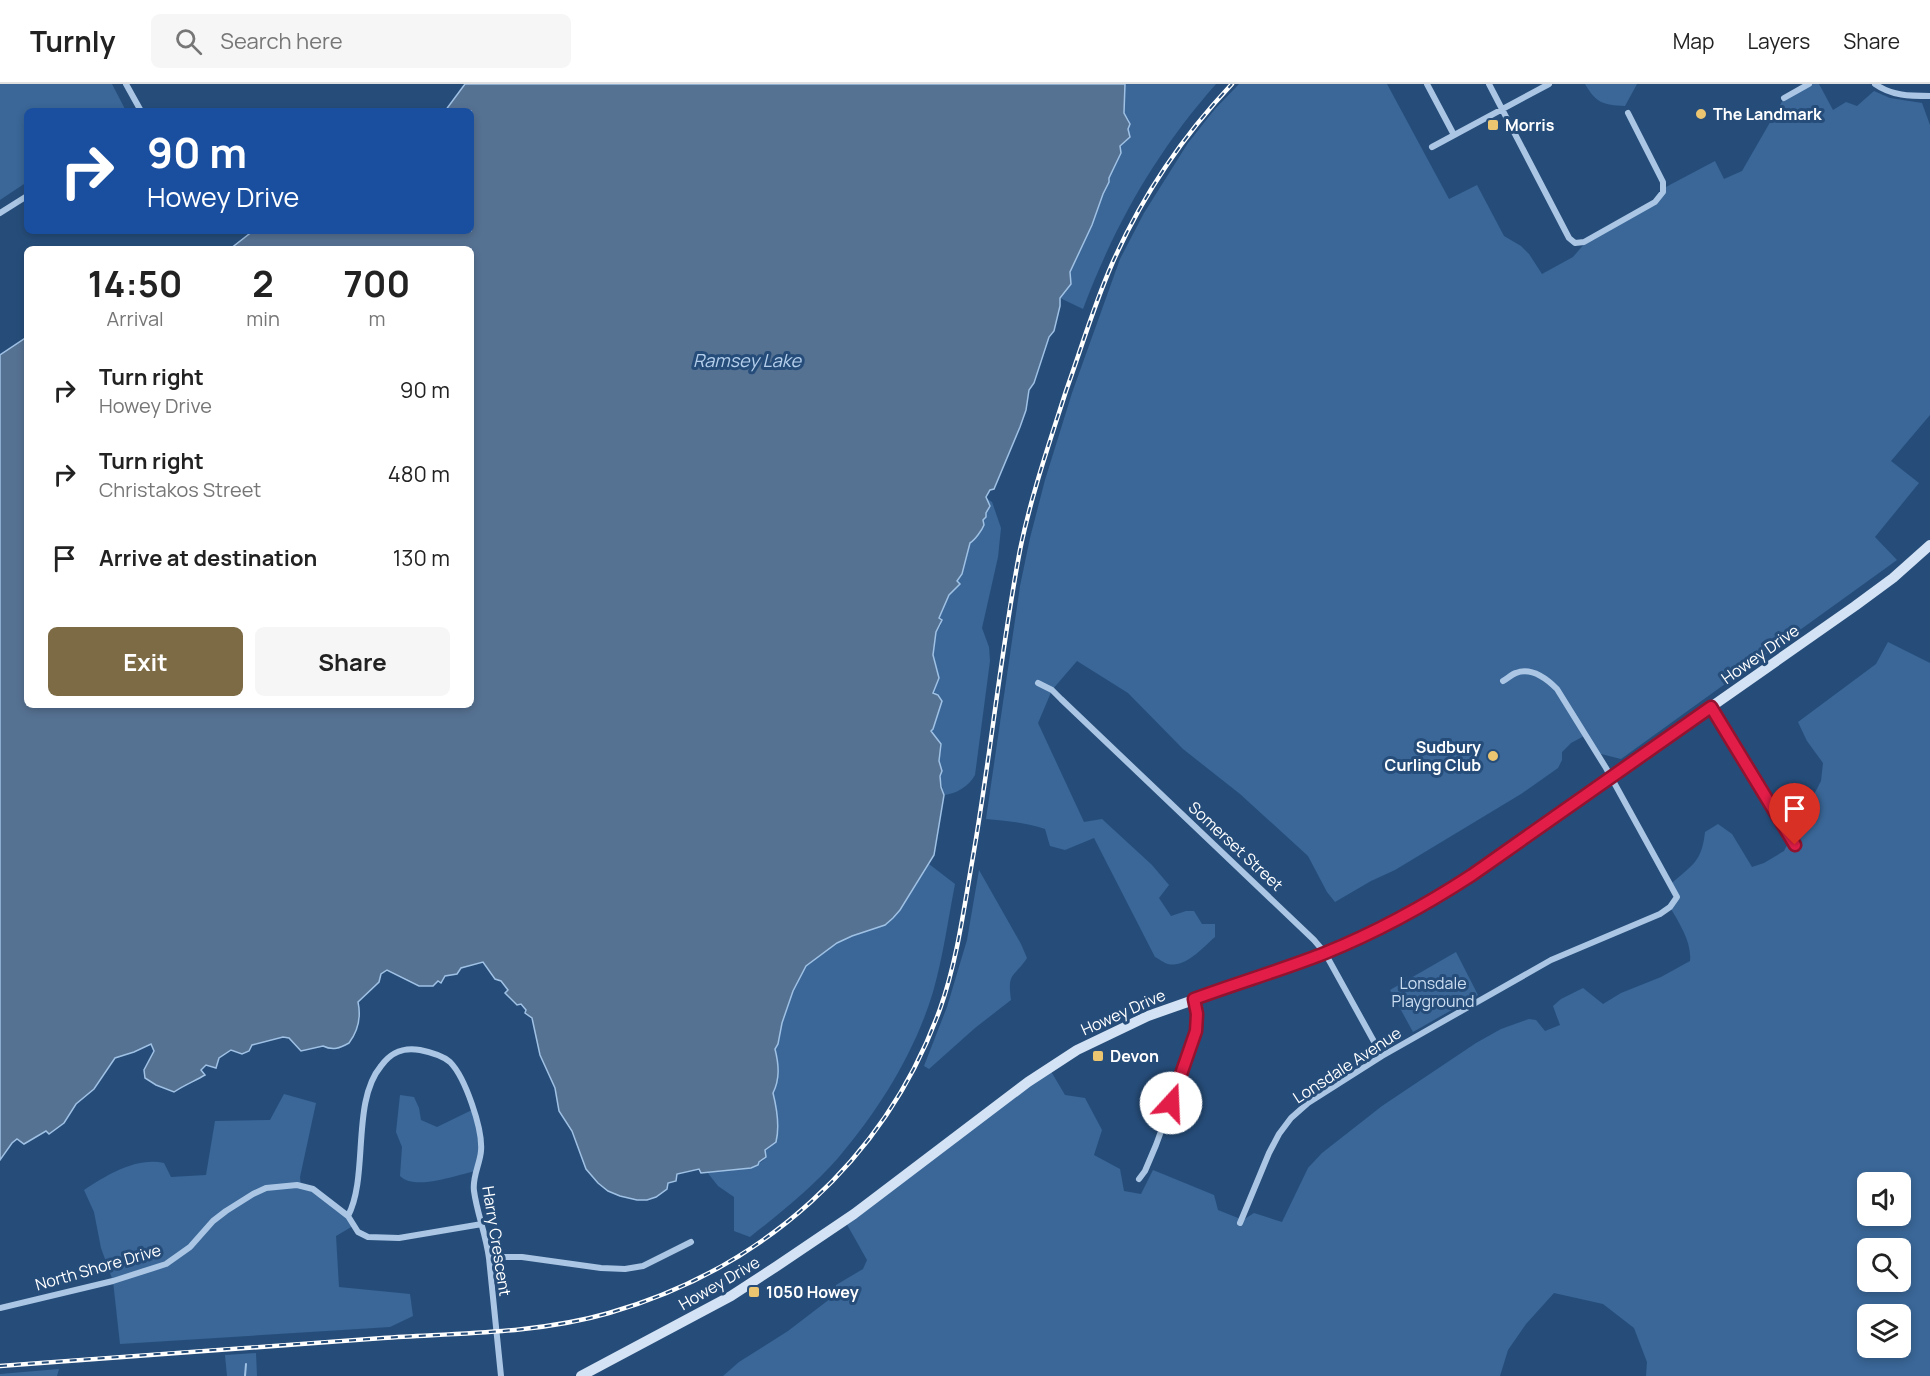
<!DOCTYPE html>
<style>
:root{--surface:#fff;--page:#f6f6f6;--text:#222;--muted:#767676;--line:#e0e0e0;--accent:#7d6b45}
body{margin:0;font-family:Manrope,sans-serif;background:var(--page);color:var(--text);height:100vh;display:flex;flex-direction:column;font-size:22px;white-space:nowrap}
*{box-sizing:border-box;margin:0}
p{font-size:20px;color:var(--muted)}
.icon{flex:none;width:33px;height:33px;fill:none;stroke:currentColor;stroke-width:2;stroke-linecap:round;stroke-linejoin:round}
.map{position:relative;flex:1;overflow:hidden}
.panel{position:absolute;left:24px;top:162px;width:450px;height:462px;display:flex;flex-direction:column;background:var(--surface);border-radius:9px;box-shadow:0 3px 9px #0003}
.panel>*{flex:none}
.banner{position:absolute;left:24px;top:24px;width:450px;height:126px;border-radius:9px;box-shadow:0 3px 9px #0003;background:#1a4fa0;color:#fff;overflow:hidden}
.fabs{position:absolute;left:1857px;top:1088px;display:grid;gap:12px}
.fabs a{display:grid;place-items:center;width:54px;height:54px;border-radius:9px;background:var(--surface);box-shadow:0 3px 9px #0003;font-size:30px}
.pin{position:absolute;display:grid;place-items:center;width:51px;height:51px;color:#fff;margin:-62px -26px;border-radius:50% 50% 50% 0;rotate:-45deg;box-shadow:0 0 6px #0007}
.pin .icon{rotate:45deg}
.me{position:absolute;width:66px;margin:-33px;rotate:20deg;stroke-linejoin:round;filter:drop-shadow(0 0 4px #0008)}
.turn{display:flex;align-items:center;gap:21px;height:126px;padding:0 24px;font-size:27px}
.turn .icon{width:78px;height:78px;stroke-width:2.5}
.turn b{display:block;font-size:42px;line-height:51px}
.eta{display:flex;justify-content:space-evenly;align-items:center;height:102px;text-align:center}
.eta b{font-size:36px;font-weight:700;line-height:42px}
.primary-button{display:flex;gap:12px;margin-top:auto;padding:12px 24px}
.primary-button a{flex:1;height:69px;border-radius:9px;background:var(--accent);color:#fff;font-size:24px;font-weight:700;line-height:69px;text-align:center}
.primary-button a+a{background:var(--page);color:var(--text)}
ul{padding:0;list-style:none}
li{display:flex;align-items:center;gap:18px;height:84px;padding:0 24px}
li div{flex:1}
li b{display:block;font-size:22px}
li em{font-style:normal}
header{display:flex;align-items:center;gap:36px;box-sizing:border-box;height:84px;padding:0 30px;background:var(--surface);border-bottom:2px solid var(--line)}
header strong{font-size:28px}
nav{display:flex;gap:33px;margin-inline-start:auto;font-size:21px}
.search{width:420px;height:54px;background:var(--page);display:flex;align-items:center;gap:15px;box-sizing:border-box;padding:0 21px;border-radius:9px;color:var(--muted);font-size:22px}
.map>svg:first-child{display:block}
</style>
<header>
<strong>Turnly</strong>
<div class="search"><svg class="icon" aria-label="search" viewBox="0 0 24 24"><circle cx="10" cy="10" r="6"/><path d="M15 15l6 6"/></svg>Search here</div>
<nav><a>Map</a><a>Layers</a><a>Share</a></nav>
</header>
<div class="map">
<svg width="1930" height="1292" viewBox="0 0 1930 1292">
<rect width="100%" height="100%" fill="#264d7a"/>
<!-- green -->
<path fill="#3a6798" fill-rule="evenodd" d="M0 0H112L126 27H27V98L0 116Z
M1125 0H1216C1156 68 1115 140 1083 225L1060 214 1071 200 1070 188 1092 141 1103 110 1109 99V94L1121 69 1120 62 1130 53 1128 45 1129 36 1124 29Z
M1239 0H1387L1449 115 1477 101 1504 152 1521 162 1529 170 1542 190 1573 173 1585 159 1656 118 1664 104 1715 77 1724 95 1742 87 1784 14 1811 0H1819L1833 26 1846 18 1857 22 1874 7 1890 14 1922 19 1930 41V331L1891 377 1919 399 1875 453 1897 476 1621 675 1597 669 1586 651 1571 659 1562 668V676L1558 684 1521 710 1395 786 1371 797 1335 818 1327 808 1308 772 1240 710 1183 665 1128 609 1077 577 1052 606 1038 639 1084 738 1102 735 1152 781 1169 801 1159 814 1171 832 1186 827H1194L1202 840H1215V853C1203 863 1186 884 1168 880 1164 879 1159 875 1155 873L1094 754 1065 766 1050 762 1045 745C1026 738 1006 737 986 735L1020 502 1030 454 1045 396 1072 309 1120 175 1144 129 1188 59 1215 25Z
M1585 0H1637L1625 22C1603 21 1596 19 1585 0Z
M986 414 992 418 1001 444 998 473 982 544 989 563 990 577 975 691C969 702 956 710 944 711 942 700 938 687 939 675 940 670 942 666 941 660L930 647 933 645 941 617 933 609 939 594 933 571 936 548 941 541 939 535 949 511 962 490 970 459 977 453 983 436Z
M1888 558 1930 579V1292H1646L1647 1278 1634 1244 1603 1220 1554 1209 1526 1240 1508 1266 1500 1292H723L739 1278 788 1247 835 1211 836 1201 863 1185 867 1176 845 1137 1049 984 1065 1011 1085 1014 1102 1046 1094 1071 1120 1085 1124 1107 1141 1110 1153 1086 1214 1111 1218 1126 1243 1136 1254 1129 1282 1138 1308 1084 1322 1069 1382 1022 1476 959 1501 945 1529 935 1536 936 1545 947 1560 941 1553 922 1561 915 1583 904 1603 920 1621 909 1661 893 1690 877C1692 858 1679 839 1670 823L1678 812 1671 800C1692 781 1702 778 1705 748L1718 740 1732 750 1752 783 1764 779 1784 767 1821 697 1823 679 1807 657 1798 638 1876 580ZM1868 1098H1900V1131H1868ZM1868 1164H1900V1197H1868ZM1868 1230H1900V1263H1868Z
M929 780 955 800C948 836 943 873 933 908 915 968 879 1026 838 1074 812 1104 780 1129 750 1153L734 1147V1113L718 1102 707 1088 751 1084 764 1076 765 1066 776 1058C780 1042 777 1025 773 1009 779 995 780 981 775 966L778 959 782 939 793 907 806 882 837 859 852 852 885 841 893 834 900 826Z
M979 786 1021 860 1027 874C1014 894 1007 887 1011 916L975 944 929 985 924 982 947 923 967 856Z
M1456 868 1478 911 1413 948 1390 906Z
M284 1010 316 1019 300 1093 301 1102C320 1108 343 1124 353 1142L336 1152 339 1203 410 1210 413 1232 390 1243 120 1260 113 1197 101 1164 94 1128 84 1106C107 1091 136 1073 164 1079L171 1093 206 1091 215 1037 270 1036Z
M400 1011 414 1013 419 1024 421 1036 437 1043 472 1026 480 1058 476 1087C456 1091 415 1107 400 1092L402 1063 396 1048Z
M256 1269 257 1292H227L225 1271Z
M59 1285 57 1292H0V1290Z"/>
<!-- water -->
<path fill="#567293" stroke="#9fc1e4" stroke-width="1.5" d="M465 0H1125L1124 29 1130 40 1128 45 1130 53 1120 62 1121 69 1109 94V98L1103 110 1092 141 1070 188 1071 200 1060 214V222L1054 247 1049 253 1034 299 1029 306 1026 326 1020 343 994 405 990 406 986 413 990 422 986 429V433L983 436 984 441C982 446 975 456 970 459L962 490 957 497 960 500 949 511 939 534 942 536 936 548 933 571 939 594 933 609 938 611 942 617 933 645 931 647 941 660 939 677 942 687 940 692 941 703 944 711 934 771 900 826 893 834 885 841 852 852 837 859 806 882 793 907 782 939 778 960 775 965C779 981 780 995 773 1009 777 1025 780 1042 776 1058L765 1066 766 1073 759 1078 758 1081 751 1084 701 1089 699 1085 677 1090 676 1097 668 1099 667 1105 656 1113 647 1116H637L620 1112 608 1107 598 1099 586 1085 572 1047 559 1027 555 1004 540 971 532 934 525 929 526 926 521 920 517 921 505 909 508 906 501 897 495 895 483 878 461 884 457 890 445 892 441 899 438 897 433 902H419L387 886 381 890 379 898 358 918C361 932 358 947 349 959 340 964 333 967 323 962L301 967 289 954 283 953 252 961 249 967 242 970 231 966 219 974 216 984 206 981 201 986 205 991C195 997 184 1001 174 1008L156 1001 145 994 144 986 154 967 151 960 134 968 115 974 94 1005 76 1020 64 1039 49 1050 46 1047 24 1060 17 1055 12 1059 0 1076V271L27 253V621H471V165H230L253 147H471V27H445Z"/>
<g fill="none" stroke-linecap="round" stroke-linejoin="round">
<!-- stream -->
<path stroke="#9fc1e4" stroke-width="2" d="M245 1292 246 1280"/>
<!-- street -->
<path stroke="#aac6e4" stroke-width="6" d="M126 0 141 27
M1427 0 1454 51
M1489 0 1569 154 1575 159 1584 158 1655 118 1663 108V98L1628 29
M1875 0C1892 12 1910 12 1930 12
M1784 14 1809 0
M1432 63 1549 0
M0 129 27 112
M1038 599 1052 606 1061 615 1314 856 1325 869 1382 972
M1711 623 1795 761
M1139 1095 1145 1087 1156 1061 1194 957 1197 939 1194 915
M348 1132C369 1092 351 1018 381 982 391 968 403 963 420 966 430 968 442 971 450 978 465 993 483 1045 481 1067 480 1080 472 1093 474 1107 477 1129 486 1151 489 1174 493 1213 497 1253 501 1292
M1240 1139 1269 1069 1279 1050 1291 1034 1308 1019 1382 972 1551 876 1660 830 1670 823 1677 813 1606 684 1557 605C1547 595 1531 583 1516 589 1512 590 1507 595 1503 597
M489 1173H522L601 1184 625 1185 643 1182 691 1158
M0 1224 113 1197 166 1180 190 1163 213 1137 226 1127 253 1110 266 1104 297 1101 313 1105 348 1132 358 1148 368 1153 399 1154 482 1140"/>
<!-- secondary -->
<path stroke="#d3e2f4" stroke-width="10" d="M581 1292 731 1212 777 1182 854 1130 1028 998 1077 966 1148 932 1307 876 1351 858 1415 826 1451 805 1855 522 1893 494 1930 461"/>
<defs>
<path id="rail" d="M0 1282C127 1272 255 1263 383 1254 457 1249 536 1250 609 1229 762 1185 885 1077 940 925 956 880 963 831 971 784 990 679 1000 571 1020 466 1031 412 1049 360 1066 307 1081 265 1094 221 1112 180 1141 114 1182 53 1232 0"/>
</defs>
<!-- rail casing -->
<use href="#rail" stroke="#fff" stroke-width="4.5"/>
<!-- rail -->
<use href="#rail" stroke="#264d7a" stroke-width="2" stroke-dasharray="7" stroke-linecap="butt"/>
</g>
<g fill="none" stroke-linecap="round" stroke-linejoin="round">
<defs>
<path id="route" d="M1171 1019 1196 947 1197 930 1194 915C1237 899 1282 886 1325 869 1377 848 1426 821 1472 791L1711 623 1795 761"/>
</defs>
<!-- route casing -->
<use href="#route" stroke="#92132f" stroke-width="15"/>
<!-- route -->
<use href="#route" stroke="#e11d48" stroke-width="10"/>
</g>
<!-- markers -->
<g fill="#ecc570" stroke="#264d7a" stroke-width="2">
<circle cx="1701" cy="30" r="6"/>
<rect x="1487" y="35" width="12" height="12" rx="3"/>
<circle cx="1493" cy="672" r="6"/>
<rect x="1092" y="966" width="12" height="12" rx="3"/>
<rect x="748" y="1202" width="12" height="12" rx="3"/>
</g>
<g text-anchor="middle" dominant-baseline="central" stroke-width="6" stroke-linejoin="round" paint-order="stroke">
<!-- poi labels -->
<g font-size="16" font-weight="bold" fill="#fff" stroke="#264d7a" text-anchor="start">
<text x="1713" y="30">The Landmark</text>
<text x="1505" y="41">Morris</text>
<text x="1481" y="663" text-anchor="end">Sudbury<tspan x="1481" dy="18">Curling Club</tspan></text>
<text x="1110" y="972">Devon</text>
<text x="766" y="1208">1050 Howey</text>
</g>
<!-- street labels -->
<g font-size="16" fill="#fff" stroke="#264d7a">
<text transform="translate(1760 570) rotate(-35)">Howey Drive</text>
<text transform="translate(1236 762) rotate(43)">Somerset Street</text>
<text transform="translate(1123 928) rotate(-24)">Howey Drive</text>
<text transform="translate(1347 981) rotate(-33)">Lonsdale Avenue</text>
<text transform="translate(497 1157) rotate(81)">Harry Crescent</text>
<text transform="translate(98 1183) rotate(-16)">North Shore Drive</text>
<text transform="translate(719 1199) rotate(-30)">Howey Drive</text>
</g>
<!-- park labels -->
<g font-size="16" fill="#cddff3" stroke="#264d7a">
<text x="1433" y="899">Lonsdale<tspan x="1433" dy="18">Playground</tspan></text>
</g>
<!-- water labels -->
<g font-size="18" font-style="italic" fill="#b5cfec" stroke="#264d7a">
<text x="747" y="276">Ramsey Lake</text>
</g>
</g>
</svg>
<div class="fabs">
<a><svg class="icon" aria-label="sound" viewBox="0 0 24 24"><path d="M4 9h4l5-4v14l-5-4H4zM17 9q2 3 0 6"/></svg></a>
<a><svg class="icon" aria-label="search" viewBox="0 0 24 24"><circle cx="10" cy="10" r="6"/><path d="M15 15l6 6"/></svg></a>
<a><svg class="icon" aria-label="layers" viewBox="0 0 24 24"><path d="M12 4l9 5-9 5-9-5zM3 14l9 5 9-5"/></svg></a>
</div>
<div class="pin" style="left:1795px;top:761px;background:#d93025"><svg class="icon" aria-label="arrive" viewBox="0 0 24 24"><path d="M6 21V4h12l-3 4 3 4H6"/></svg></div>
<svg class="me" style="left:1171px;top:1019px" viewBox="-20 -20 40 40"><circle r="19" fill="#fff"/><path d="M0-13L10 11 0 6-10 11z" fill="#e11d48"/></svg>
<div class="banner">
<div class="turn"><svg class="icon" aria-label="right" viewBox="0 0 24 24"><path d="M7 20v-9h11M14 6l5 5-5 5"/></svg><div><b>90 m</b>Howey Drive</div></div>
</div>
<section class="panel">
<div class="eta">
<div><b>14:50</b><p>Arrival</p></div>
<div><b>2</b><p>min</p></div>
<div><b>700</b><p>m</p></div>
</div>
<ul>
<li><svg class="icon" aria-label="right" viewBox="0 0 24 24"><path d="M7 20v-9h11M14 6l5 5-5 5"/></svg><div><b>Turn right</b><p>Howey Drive</p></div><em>90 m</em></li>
<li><svg class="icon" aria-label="right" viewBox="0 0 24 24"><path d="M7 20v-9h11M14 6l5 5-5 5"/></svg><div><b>Turn right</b><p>Christakos Street</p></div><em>480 m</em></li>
<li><svg class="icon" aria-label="arrive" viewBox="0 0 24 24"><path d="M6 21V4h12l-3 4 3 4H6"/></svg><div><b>Arrive at destination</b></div><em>130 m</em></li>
</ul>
<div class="primary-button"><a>Exit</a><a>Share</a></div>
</section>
</div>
